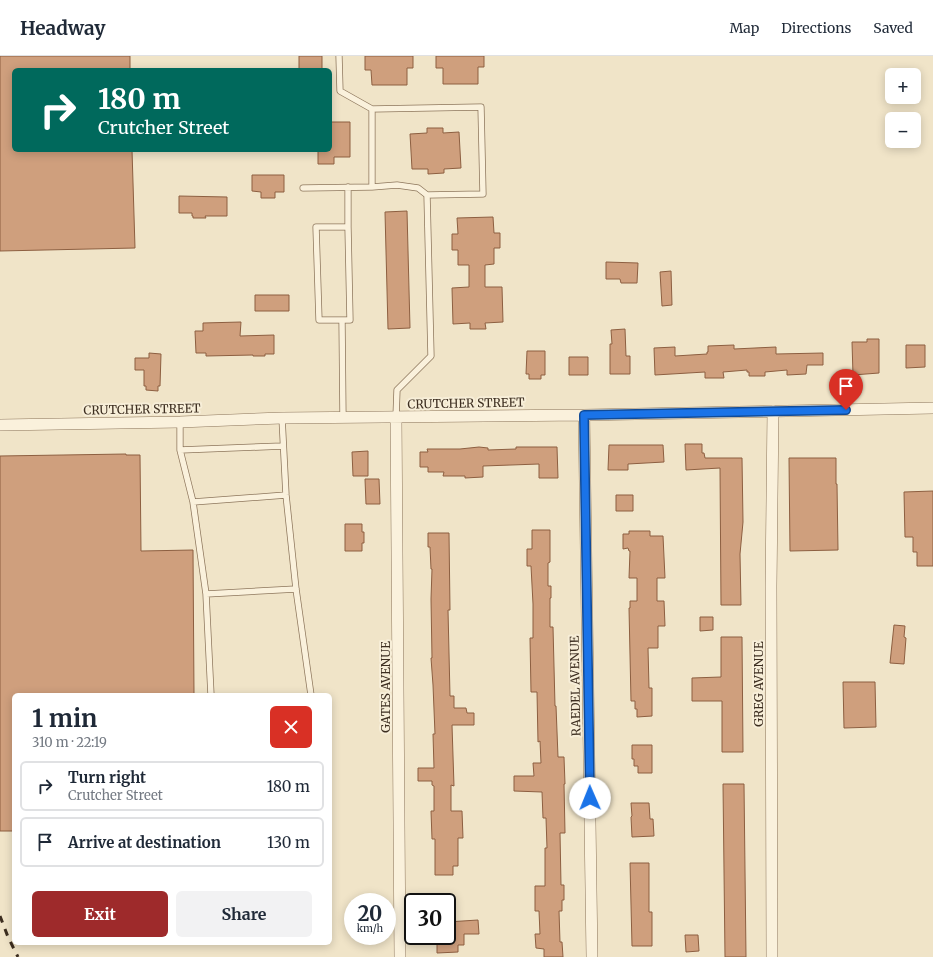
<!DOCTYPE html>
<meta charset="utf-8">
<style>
:root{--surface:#fff;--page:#f2f2f3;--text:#1f2937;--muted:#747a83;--line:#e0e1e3;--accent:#9e2a2b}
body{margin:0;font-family:Merriweather,serif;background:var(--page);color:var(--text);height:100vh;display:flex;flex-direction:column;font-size:15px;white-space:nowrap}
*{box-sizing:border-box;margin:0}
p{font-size:13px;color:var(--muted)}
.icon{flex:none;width:22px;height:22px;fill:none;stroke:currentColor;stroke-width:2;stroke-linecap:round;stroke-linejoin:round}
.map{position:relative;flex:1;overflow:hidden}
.sheet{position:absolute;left:12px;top:637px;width:320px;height:252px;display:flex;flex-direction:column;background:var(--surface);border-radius:6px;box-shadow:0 2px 10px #0003}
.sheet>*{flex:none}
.guide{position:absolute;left:12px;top:12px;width:320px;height:84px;border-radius:6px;box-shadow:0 2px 10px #0003;background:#00695c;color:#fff;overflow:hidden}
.buttons{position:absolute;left:885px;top:12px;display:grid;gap:8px}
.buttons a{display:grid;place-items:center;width:36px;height:36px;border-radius:6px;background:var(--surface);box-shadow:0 2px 10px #0003;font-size:20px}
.speed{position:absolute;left:344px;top:837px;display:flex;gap:8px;font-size:20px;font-weight:700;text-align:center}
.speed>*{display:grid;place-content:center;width:52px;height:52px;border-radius:50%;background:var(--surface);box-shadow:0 2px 10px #0003;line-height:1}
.speed small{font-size:10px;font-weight:400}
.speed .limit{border:2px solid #111;border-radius:6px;background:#fff;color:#111}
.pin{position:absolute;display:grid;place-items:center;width:34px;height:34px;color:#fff;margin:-41px -17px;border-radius:50% 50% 50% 0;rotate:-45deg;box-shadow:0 0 4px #0007}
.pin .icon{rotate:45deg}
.me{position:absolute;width:44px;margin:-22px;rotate:359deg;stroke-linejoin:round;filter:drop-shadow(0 0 3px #0008)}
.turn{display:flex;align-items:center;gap:14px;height:84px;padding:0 20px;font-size:18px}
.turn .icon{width:52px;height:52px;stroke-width:2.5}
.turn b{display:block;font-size:28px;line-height:34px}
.round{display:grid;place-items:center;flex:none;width:42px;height:42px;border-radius:6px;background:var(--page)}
.summary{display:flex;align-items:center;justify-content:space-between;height:68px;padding:0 20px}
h1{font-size:24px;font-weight:700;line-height:30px}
.primary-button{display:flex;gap:8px;margin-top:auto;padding:8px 20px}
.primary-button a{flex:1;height:46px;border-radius:6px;background:var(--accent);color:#fff;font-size:16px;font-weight:700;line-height:46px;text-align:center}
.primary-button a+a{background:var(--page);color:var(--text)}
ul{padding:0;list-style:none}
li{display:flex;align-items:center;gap:12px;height:50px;margin:0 8px 6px;padding:0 12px;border:2px solid var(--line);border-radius:6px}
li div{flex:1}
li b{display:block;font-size:15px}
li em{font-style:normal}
header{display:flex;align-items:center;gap:24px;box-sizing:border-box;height:56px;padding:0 20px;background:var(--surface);border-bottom:1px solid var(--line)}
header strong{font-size:19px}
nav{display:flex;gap:22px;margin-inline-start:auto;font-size:14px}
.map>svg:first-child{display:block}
</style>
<header>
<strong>Headway</strong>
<nav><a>Map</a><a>Directions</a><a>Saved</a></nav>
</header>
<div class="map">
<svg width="933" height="901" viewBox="0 0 933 901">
<rect width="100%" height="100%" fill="#f0e4c8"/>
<!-- building -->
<path fill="#cf9f7d" stroke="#8d5f41" d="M0 0H130V14H14V94H132L135 192 0 195Z
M299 0H322V14H299Z
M365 0H413V12H407V29H372L371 14H365Z
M436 0H484V11H478V28H443V12H436Z
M330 66H350V101H334V108H318V94H330Z
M427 72H443V77L459 76 461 112 444 113V117L428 118V113H412L410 78 427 77Z
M252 119H284V136H275V142H261V136L252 135Z
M179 140 227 141V160H205L206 162H193V160H192V157H179Z
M407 155 410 272 388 273 385 156Z
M493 161 494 177H500V192H494V208L485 209V231H502L503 266 485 267 486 273H470V267L453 268 452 232 469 231V209H458V194H452V178H458L457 162Z
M606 206 638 207 637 227H621L620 223H606Z
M671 215 672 249 662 250 660 216Z
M255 239H289V255H255Z
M241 266 240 280 274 279V298H265V300H253V299L206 300V297H196L195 275H203V267Z
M625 273 626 300H630V318H610V288H612L611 274Z
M867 283H879V317L853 319 852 286H867Z
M734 289V293L776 291V298L823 297V309H807L806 318 787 319V314L765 316V320H749V316H747V314L723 316 724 322H705V316L655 319 654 292 675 291V300L707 298V296H708V290Z
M906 289H925V311L906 312Z
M527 295H545V319H541V323H529V318H526Z
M149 297 161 298 160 330H158V335L146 334V330H144V314H135V302H149Z
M569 301H588V319H569Z
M685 388H702V397H704L705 402H742L743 466 740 498 741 549H721L720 412 686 414Z
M609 389H663L664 406 628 408V414H608Z
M479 391 488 392V394L516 393V391H557L558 422H539V408L483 410V421L465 422V420H443L444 416H428V411H420V396H428L427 393H460Z
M368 395V420H353L352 396Z
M126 398V399H140L141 495 193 494 194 639H14V775H0V400Z
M789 402H836V428H837L838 494 790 495Z
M365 423H379L380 448H366Z
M933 435V510H917V496H913V481H905L904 436Z
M616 439H633V455H616Z
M345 468H362V476H364V487H362V495H345Z
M532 474H550V506L548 507V530H551V542H550V571H553L555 650H556L558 701H564L565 728H564L565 777H560L561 829H564V844H562V855H559L560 886H562L563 901H544V893L536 892 535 878H540L539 855H535V830H545V792H547L546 762H543L542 736 514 735V720H534L533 707H541L540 685 538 686 537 636H531L530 582H533V548L531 510H527V493H532Z
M629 475H650V480H663L665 522H657V545H664L665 570H658V592H648L649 632H652V660L637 661V653H635V645H631L629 552H630V545H637V522H629L630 495H629L628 492 623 493V478H629Z
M428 477H449L450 554H448L450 640H454V652H466L467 657H474V669H452L454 730 451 729V755H462L463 782H458V810H453V819H435V783H432L431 755H434V730L432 729V725H418V712H434L433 678H435L433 629 431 602H432L431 543 432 513H431L430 491H428Z
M700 561H713V574L700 575Z
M894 569 905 570 904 581 906 582 904 608 890 607Z
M721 581H742L743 696H722V645H692V622L721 621Z
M843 626H875L876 671 844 672Z
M632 689H652V717H638V710H634V703H632Z
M723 728H744L746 901H725Z
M631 747H649L650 763H653L654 780 632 781 631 761 632 760Z
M630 807H649V856H652V890H632Z
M478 864 479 878H464V889H458V896L437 897V880H447V866Z
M685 879H698L699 895 686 896Z"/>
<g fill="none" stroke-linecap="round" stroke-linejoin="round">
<defs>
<path id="service" d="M339 0 340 35 372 53 481 51 483 138 427 139 431 300 397 334 396 361
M372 131 397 129 418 132 427 139
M303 132 372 131V53
M348 171H316L319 264H350L348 171V131
M342 264 343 362
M282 362 286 439 296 533 311 639
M180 366V394L193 446 206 538 211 639
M180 394 283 390
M193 446 286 439
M206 538 296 533"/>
<path id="minor" d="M584 359 592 901
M396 361 400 901
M0 369 180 366 282 362 584 359 933 352
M772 901 771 530 773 355"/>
</defs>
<!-- service casing -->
<use href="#service" stroke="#8d765c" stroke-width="7"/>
<!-- minor casing -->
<use href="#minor" stroke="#8d765c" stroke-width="12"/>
<!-- service -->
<use href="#service" stroke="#faf1dc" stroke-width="5.5"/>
<!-- minor -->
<use href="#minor" stroke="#faf1dc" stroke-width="11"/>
<!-- rail -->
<path stroke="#3d2e20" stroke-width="3" stroke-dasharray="7 7" stroke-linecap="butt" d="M0 860 8 881 18 901"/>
</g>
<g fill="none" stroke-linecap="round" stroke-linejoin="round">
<defs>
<path id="route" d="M590 742 584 359 846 354"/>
</defs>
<!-- route casing -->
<use href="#route" stroke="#114b97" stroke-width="10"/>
<!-- route -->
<use href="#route" stroke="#1a73e8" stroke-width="7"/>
</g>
<g text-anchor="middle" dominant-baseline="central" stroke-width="4" stroke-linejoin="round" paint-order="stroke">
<!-- street labels -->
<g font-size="12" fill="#3d2e20" stroke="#f7eed8">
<text transform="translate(466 347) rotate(-1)">CRUTCHER STREET</text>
<text transform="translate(142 353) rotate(-1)">CRUTCHER STREET</text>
<text transform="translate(758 628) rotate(-90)">GREG AVENUE</text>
<text transform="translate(575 630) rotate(-91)">RAEDEL AVENUE</text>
<text transform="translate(385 631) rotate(-90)">GATES AVENUE</text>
</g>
</g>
</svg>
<div class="buttons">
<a>+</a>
<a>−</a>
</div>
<div class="speed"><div>20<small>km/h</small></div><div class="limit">30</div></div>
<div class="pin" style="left:846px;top:354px;background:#d93025"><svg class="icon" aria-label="arrive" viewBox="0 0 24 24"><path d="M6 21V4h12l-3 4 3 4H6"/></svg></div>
<svg class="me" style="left:590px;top:742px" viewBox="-20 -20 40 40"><circle r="19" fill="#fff"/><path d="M0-13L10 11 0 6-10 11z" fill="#1a73e8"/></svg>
<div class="guide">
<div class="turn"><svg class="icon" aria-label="right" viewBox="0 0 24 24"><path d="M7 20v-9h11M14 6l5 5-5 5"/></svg><div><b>180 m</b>Crutcher Street</div></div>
</div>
<section class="sheet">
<div class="summary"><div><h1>1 min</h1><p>310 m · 22:19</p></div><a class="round" style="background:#d93025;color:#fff"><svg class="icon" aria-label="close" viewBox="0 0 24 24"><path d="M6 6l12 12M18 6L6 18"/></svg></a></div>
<ul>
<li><svg class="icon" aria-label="right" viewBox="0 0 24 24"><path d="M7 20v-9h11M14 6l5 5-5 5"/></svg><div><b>Turn right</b><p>Crutcher Street</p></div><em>180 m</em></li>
<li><svg class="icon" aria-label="arrive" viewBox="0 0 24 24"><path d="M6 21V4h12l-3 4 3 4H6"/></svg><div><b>Arrive at destination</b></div><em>130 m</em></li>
</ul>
<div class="primary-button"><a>Exit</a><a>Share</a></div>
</section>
</div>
